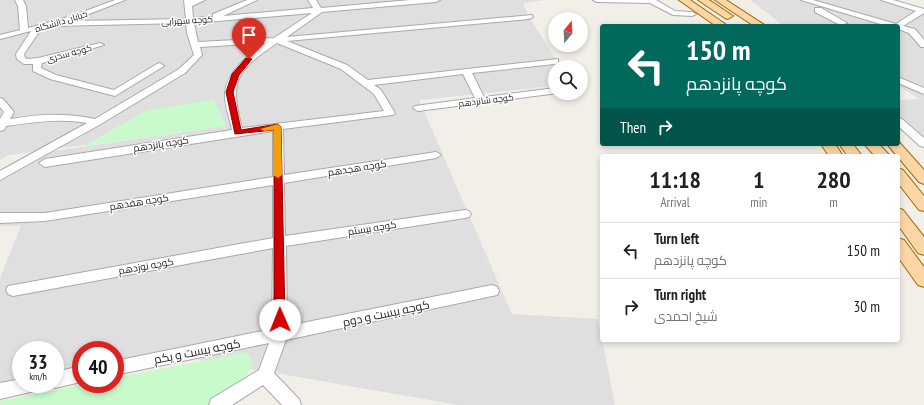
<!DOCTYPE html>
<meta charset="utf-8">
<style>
:root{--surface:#fff;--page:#f6f6f6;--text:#202124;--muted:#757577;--line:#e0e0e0}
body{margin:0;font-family:"PT Sans Narrow",Cairo,sans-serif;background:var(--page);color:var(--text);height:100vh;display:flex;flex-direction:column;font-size:15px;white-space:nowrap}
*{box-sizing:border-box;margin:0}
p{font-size:13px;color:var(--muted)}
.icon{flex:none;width:22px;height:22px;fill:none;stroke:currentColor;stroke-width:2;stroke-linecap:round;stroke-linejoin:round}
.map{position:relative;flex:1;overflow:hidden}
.drawer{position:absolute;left:600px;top:154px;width:300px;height:188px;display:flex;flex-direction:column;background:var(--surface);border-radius:4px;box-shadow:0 2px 6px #0003}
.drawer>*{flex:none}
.hud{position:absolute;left:600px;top:24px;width:300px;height:122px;border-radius:4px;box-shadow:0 2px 6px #0003;background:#00695c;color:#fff;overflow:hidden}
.needle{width:26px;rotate:18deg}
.fabs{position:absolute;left:548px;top:12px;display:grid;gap:8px}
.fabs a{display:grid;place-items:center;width:40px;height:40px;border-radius:50%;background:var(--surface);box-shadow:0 2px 6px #0003;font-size:20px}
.speed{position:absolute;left:12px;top:341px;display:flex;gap:8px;font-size:20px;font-weight:700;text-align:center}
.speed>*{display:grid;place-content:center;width:52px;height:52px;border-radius:50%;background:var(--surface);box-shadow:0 2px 6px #0003;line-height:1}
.speed small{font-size:10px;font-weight:400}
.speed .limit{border:6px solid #d22;background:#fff;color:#111}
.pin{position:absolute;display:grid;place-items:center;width:34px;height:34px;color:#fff;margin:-41px -17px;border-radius:50% 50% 50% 0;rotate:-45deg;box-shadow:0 0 4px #0007}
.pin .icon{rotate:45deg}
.me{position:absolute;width:44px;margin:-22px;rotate:359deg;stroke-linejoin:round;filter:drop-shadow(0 0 3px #0008)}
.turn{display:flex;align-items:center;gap:14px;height:84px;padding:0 20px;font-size:18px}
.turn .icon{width:52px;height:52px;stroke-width:2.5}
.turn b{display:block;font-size:28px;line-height:34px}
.then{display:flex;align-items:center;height:38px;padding:0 20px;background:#0003;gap:8px;font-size:15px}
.eta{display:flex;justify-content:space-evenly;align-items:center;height:68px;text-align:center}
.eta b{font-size:24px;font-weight:600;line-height:28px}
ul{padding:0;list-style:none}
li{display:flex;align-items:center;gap:12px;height:56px;padding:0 20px;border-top:1px solid var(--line)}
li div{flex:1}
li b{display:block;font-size:15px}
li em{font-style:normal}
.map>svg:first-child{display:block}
</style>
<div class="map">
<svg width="924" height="405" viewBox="0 0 924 405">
<rect width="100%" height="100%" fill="#f2efe9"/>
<!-- residential -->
<path fill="#e0dfdf" d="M0 0H546L523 3 529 17 561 67H555V86L419 100 512 314 598 319 615 405H458L189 358 115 372V350H81V378L55 383V350H21V384H50L0 393V278L21 226H0V180L40 153 233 125 9 155 0 160Z
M750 0H878L924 14V143L898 117V100L920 99 898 86V26H784Z"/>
<!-- park -->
<path fill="#c8facc" d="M214 100 226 126 84 146 147 110Z
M247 352 253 364 242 382 206 405H0V401L86 384H115V378Z"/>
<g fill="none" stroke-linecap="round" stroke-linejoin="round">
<defs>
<path id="minor" d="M15 0H23L26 6 28 28 72 16 115 0H125L71 21 186 19 184 0H205L192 6 193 18 213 17V14L247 0H257L223 16 313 8 308 0H316L321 8 410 0H440L436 2 322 12 287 37 532 15 533 17 529 19 287 41 347 65 368 80 558 59V63L555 64 472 73 484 97 555 88V93H558L418 111 413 108 415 106 475 98 463 74 374 85 381 90 395 113 393 115 283 129 284 175 436 152 441 155 436 158 284 183 285 236 465 210 469 211 471 214 469 217 465 218 286 246 287 326 492 285 497 287 499 291 497 295 286 340 274 373 299 399 301 405H282L263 385 232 405H209L211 399 259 370 269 343 115 375V361L272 329 273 248 13 296 8 294 6 290 8 286 273 238V185L45 221 0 223V213H45L273 177V131L45 167 39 163 45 159 232 130C230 118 224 105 225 93 227 71 249 54 266 43L200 47 202 55 185 73 101 124 0 180V171L87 123C60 118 33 122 6 126L4 130 0 131V119L4 112 0 107V98L3 99 14 112 10 119C41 114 64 113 95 119L179 69 194 55 187 33 186 23 53 26 41 29 24 54 25 58 28 59 38 58 100 43 104 45 42 63 41 68 56 75 114 90 157 64 160 63 164 66 115 96 50 79 33 71V64H24L17 59 16 54 31 31 0 39V35L20 30 18 6ZM312 13 274 38 198 42 194 23ZM277 43 341 69 374 94 384 111 242 128C229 80 236 71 277 43Z
M593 0H656L675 11 692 12 696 14 692 16 673 15 650 3 597 2Z
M801 0H813L896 24 916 11 881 0H893L924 9V13L903 26 915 29 924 40V47H921L909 33 898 29V26H887Z
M815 8H821L847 23 840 25 815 12Z
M898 77 924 88V94L898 83Z
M898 118 902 119 924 138V147L920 146 898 126Z
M81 366V382L55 388 49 385V384H55V372Z
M21 379V384H41L39 390 0 399V383Z"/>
<path id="major" d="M679 0H690L728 26H716Z
M698 0H709L733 16 728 19 725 18Z
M715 0H726L766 26H754Z
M898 141 924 170V184L919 182 887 144H898Z
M821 144H835L843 156H829Z
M839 144H853L862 156H848Z
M864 144H879L890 156H875Z
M898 168 903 170 924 196V211L919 210 898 183Z
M898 208 903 210 924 237V255L918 253 898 225Z
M898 238 904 240 924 267V287L918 285 898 257Z"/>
</defs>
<!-- minor casing -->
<use href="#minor" stroke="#a9a9a9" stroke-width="2"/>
<!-- major casing -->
<use href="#major" stroke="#a06b00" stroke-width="2"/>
<!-- minor -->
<use href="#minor" fill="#fff" fill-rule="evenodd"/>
<!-- major -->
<use href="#major" fill="#fcd6a4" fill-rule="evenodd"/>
</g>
<!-- route -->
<path fill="#d40000" stroke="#8a0000" d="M246 58 252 59 239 75 233 92 241 130 278 124 281 127 285 320 283 323 280 324 276 323 274 320V130L235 134 226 92 232 74Z"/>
<!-- slow -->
<path fill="#f59e0b" d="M278 124 281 127 282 175 278 178 273 175 274 130 264 131 260 129Z"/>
<g text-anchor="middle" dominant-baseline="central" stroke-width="3" stroke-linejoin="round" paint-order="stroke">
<!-- far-street labels -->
<g font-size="9" fill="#222" stroke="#fff">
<text transform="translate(187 20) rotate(-3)">کوچه سهرابی</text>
<text transform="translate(61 21) rotate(-17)">خیابان دانشگاه</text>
<text transform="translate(69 53) rotate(-15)">کوچه سحری</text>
<text transform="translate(486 100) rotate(-7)">کوچه شانزدهم</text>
</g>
<!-- street labels -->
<g font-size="10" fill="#222" stroke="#fff">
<text transform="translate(161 144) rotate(-9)">کوچه پانزدهم</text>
<text transform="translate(357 168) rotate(-9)">کوچه هجدهم</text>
<text transform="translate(139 202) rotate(-9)">کوچه هفدهم</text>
<text transform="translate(372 228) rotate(-9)">کوچه بیستم</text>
<text transform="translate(146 266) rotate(-10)">کوچه نوزدهم</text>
</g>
<!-- near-street labels -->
<g font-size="12" fill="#222" stroke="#fff">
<text transform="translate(386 313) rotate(-12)">کوچه بیست و دوم</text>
<text transform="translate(197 351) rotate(-11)">کوچه بیست و یکم</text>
</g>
</g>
</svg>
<div class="fabs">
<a><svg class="needle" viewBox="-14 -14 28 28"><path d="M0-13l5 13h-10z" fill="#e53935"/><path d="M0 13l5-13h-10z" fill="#757577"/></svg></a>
<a><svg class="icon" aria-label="search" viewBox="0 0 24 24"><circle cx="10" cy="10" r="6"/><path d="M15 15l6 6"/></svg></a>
</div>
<div class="speed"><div>33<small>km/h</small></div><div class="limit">40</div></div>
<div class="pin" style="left:249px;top:59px;background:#d93025"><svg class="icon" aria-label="arrive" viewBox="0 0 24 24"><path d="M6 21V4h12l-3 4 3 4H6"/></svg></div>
<svg class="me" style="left:280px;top:320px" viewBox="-20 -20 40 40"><circle r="19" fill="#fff"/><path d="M0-13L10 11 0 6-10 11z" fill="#d40000"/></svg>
<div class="hud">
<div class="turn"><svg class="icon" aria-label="left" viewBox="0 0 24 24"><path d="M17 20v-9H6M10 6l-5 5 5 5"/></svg><div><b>150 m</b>کوچه پانزدهم</div></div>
<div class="then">Then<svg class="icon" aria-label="right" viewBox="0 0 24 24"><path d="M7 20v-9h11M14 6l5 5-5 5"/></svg></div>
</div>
<section class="drawer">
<div class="eta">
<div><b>11:18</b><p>Arrival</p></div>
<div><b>1</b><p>min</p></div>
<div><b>280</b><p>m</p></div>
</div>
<ul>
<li><svg class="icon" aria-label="left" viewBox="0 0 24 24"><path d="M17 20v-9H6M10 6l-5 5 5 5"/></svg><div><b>Turn left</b><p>کوچه پانزدهم</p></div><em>150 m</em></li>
<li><svg class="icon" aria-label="right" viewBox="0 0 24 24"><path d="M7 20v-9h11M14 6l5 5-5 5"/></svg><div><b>Turn right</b><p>شیخ احمدی</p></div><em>30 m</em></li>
</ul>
</section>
</div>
